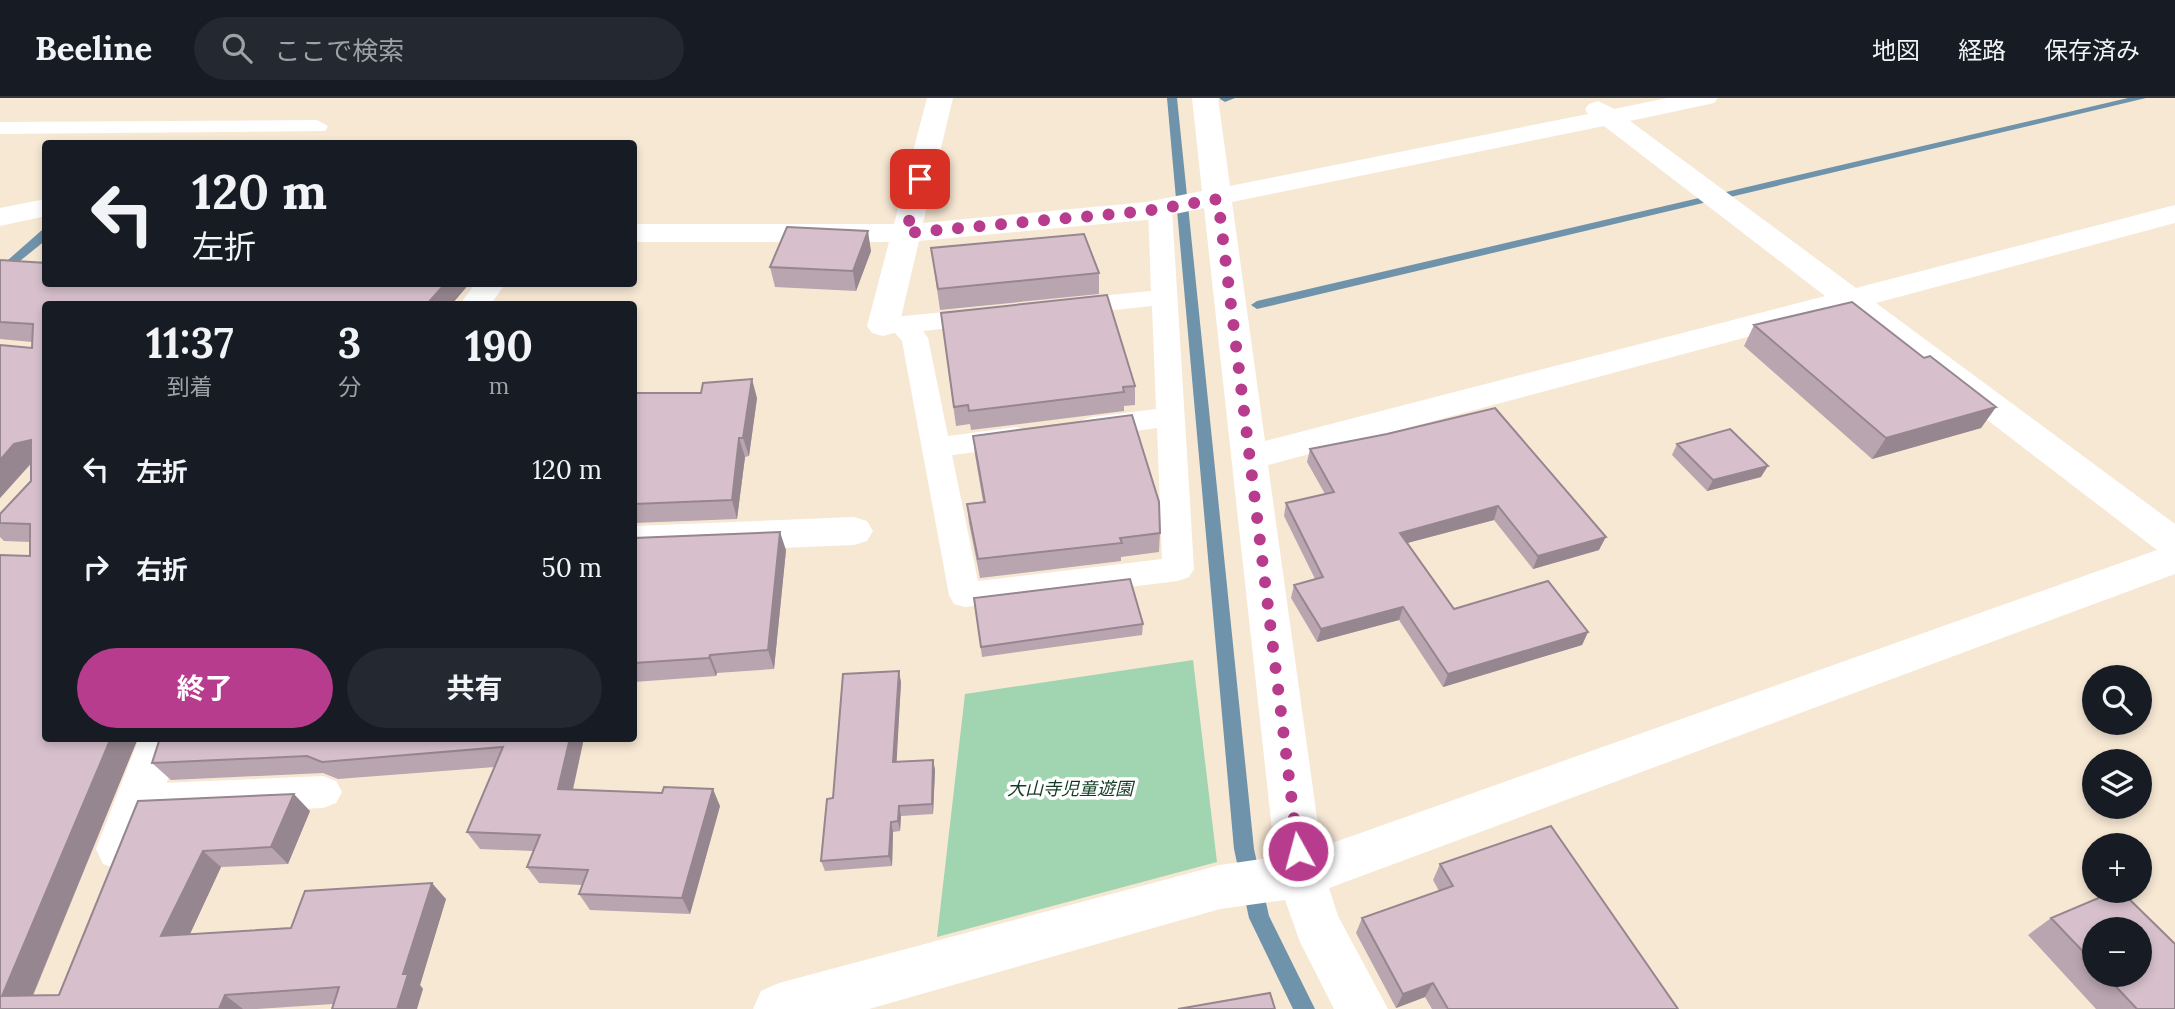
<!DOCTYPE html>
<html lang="ja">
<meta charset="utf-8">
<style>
:root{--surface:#171b24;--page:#242831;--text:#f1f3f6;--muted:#9ea1a6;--line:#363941;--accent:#b83c8d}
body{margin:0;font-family:Lora,"Noto Sans JP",serif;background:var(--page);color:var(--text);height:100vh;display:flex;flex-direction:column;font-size:26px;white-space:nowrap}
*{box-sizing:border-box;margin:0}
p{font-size:23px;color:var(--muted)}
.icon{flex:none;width:38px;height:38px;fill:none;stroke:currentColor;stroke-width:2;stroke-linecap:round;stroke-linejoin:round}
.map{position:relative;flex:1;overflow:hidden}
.side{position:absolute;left:42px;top:203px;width:595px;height:441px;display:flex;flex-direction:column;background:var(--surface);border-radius:7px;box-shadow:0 4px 10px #0003}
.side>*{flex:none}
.hud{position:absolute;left:42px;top:42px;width:595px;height:147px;border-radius:7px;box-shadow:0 4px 10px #0003;background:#171b24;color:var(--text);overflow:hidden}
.controls{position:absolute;left:2082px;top:567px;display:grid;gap:14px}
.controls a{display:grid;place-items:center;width:70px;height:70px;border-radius:50%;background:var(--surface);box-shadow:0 4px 10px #0003;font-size:35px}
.pin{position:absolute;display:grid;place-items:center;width:60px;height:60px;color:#fff;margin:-30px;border-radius:14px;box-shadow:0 4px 10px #0006}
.me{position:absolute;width:77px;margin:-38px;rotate:353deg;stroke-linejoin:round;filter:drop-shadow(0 0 5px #0008)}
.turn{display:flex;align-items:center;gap:24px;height:147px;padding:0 35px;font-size:32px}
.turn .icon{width:91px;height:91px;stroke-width:2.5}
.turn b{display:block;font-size:49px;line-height:60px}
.eta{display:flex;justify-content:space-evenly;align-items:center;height:119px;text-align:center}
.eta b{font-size:42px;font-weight:700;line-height:49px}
.button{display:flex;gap:14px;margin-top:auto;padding:14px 35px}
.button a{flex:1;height:80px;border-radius:42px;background:var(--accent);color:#fff;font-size:28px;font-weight:700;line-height:80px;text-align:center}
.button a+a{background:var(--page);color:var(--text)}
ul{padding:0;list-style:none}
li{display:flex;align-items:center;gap:21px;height:98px;padding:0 35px}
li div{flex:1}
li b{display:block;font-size:26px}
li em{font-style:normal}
header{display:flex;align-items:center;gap:42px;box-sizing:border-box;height:98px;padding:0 35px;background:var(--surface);border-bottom:2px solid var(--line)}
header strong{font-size:33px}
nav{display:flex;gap:38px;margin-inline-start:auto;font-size:24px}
.search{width:490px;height:63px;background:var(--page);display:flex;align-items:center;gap:18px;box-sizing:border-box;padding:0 24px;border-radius:38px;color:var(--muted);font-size:26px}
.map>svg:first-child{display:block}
</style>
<header>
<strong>Beeline</strong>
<div class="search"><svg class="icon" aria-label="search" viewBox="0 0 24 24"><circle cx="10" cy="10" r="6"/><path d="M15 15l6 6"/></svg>ここで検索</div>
<nav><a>地図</a><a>経路</a><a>保存済み</a></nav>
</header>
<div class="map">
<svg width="2175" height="911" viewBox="0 0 2175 911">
<rect width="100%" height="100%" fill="#f7e8d4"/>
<!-- green -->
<path fill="#a1d4b1" d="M1193 562 1217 764 937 839 965 596Z"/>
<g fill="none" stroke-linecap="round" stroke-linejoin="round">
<!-- stream -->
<path fill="#6f93aa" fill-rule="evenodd" d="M1167 0H1177L1254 751 1269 818 1315 911H1293L1249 820 1234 751Z
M1235 0 1225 4 1220 1V0Z
M2128 0H2146L1726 100 1720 97 1726 94Z
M1699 100 1705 103 1703 105 1257 211 1251 207 1257 203Z
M42 132H46V142L0 179V169Z"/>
<!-- service -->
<path fill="#fff" fill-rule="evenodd" d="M317 22 328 28 325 33 0 36V24Z
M1160 104 1168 106 1172 111 1194 471 1189 479 1178 483 965 509 954 506 949 497 902 243 895 235 874 234 870 228 874 222 883 220 986 210 995 212 999 218 995 224 986 226 923 233 928 240 948 338 1016 329 1026 332 1030 339 1026 346 1016 349 952 357 978 483 1162 461 1157 330 1092 339 1082 336 1078 329 1082 322 1092 319 1156 311 1152 208 1068 217 1059 215 1055 209 1059 203 1068 201 1151 193 1148 111 1152 106Z
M323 678 336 683 342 694 336 705 323 710 138 718 125 714 119 702 125 690 138 686Z"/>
<!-- minor -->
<path fill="#fff" fill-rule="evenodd" d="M927 0H953L923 125 1146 104 1202 93 1192 0H1218L1230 88 1588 16 1585 11 1589 6 1598 3 1614 11 1667 0H1718L1714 5 1630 23 1856 190 2175 107V125L1876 205 2175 426V476L1329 790 1338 818 1388 911H1334L1300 844 1285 802 1220 811 869 911H753L761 893 779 885 1220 767 1275 759 1204 110 1146 122 919 143 899 228 894 235 883 238 872 235 867 228 889 144H634V126H894ZM1604 28 1825 198 1265 343 1232 104ZM1845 213 2157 452 1321 749 1268 367Z
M46 101V118L0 128V110Z
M475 186H505L491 206H460Z
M854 419 867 423 873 433 867 443 854 447 634 456V428Z
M139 640H183L137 766 120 772 103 766 96 751Z"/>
</g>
<!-- wall -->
<path fill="#b9a5af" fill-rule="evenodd" d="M931 150 1099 175V196L940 212Z
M871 153 856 193 775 189 770 169Z
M0 162 46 186H469L452 206H46V640H138L33 898 59 897 138 703 310 713 288 766 221 769 190 836 291 830 446 801 420 887 423 891 333 906 257 911H0L30 444 4 443 0 439V416L31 383V366L0 400V247L32 250V244L0 241Z
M1754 227 1924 260 1996 309 1981 330 1872 361 1744 248Z
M943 233 1135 288V307L1124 308V313L971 332 970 326 956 328Z
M634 295 757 300 749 358 745 359 737 421 634 425V430Z
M1387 336 1599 452 1533 471 1494 422 1407 445 1454 511 1588 534 1582 547 1443 589 1399 522 1317 544 1291 500 1294 487 1315 481 1284 418 1286 405 1325 396 1307 364 1310 351Z
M973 338 1160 435 1159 454 1121 459V463L980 480 969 425 967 406 983 404 975 357Z
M1677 346 1761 379 1707 393 1672 357Z
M634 440 786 452 774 571 717 575 716 578 634 584Z
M974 500 1143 526 1142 537 982 559Z
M901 584 896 664 933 662 935 672 933 716 901 718 900 733 893 734 892 768 825 773 821 763 833 700Z
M160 640H584L573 692 720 708 690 816 590 812 579 796 582 787 539 785 527 769 533 753 480 751 467 734 495 669 338 681 323 675 171 682 152 665Z
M1440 766 1678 911H1432L1425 899 1396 910 1356 835 1362 820 1439 793 1433 782Z
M2115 793H2121L2175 846V911H2096L2028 837 2051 820ZM2095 831H2140V877H2095Z"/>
<!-- shaded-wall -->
<path fill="#96868f" d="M868 133 871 153 856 193 853 173Z
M445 186H469L452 206H427Z
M752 281 757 300 749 358 743 340Z
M1996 309 1981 330 1872 361 1886 340Z
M739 340 745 359 737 421 732 402Z
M31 342V365L0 400V362L14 346Z
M1768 368 1761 379 1707 393 1713 382Z
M1498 408 1494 422 1396 448 1400 435Z
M780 434 786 452 774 571 768 552Z
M1606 439 1599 452 1533 471 1538 458Z
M1403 509 1399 522 1317 544 1321 531Z
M1588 534 1582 547 1443 589 1448 576Z
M710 557 717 575 716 578 709 560Z
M899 573 901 584 896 675 893 664Z
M111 640H138L27 911 2 898Z
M570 640H584L569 708 558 691Z
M933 662 935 672 933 716 932 706Z
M713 691 720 708 690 816 682 800Z
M294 696 310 713 288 766 271 749Z
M899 708 901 718 900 733 898 723Z
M891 724 893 734 892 768 889 758Z
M203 753 221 769 182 853 161 838Z
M432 785 446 801 420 887 423 891 417 911H397L403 876Z
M1433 885 1425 899 1396 910 1403 896Z
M225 897 243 911H219Z"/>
<!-- building -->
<path fill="#d7c0cc" stroke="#96868f" stroke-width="2" d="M787 129 868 133 853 173 770 169Z
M1084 136 1099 175 938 191 931 150Z
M0 162 46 165V186H445L427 206H46V640H111L2 898 59 897 138 703 294 696 271 749 203 753 161 838 291 830 305 793 432 785 403 876H408L397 911H332L339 889 225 897 219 911H0V457L30 458V426L0 425V416L31 383V342L14 346 0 362V247L32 250 33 226 0 224Z
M1107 197 1135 288 1123 289 1124 294 969 313 968 307 954 309 941 215Z
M1852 204 1924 260 1930 258 1996 309 1886 340 1754 227Z
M752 281 743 340H739L732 402 634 406V295H701L703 285Z
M1495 310 1606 439 1538 458 1498 408 1400 435 1454 511 1548 483 1588 534 1448 576 1403 509 1321 531 1294 487 1323 479 1286 405 1334 394 1310 351 1387 336Z
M1132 317 1159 404 1160 435 1120 440 1122 445 978 461 967 406 985 404 973 338Z
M1730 331 1768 368 1713 382 1677 346Z
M780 434 768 552 710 557 709 560 634 565V440Z
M1130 481 1143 526 981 549 974 500Z
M899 573 893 664 933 662 932 706 899 708 898 723 891 724 889 758 821 763 827 701 833 700 843 576Z
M160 640H570L558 691 662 695 664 689 713 691 682 800 579 796 588 772 527 769 540 737 467 734 503 649 322 664 307 658 152 665Z
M1551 728 1678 911H1448L1433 885 1403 896 1362 820 1453 788 1440 766Z
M2115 793H2121L2175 846V911H2137L2105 877H2140V831H2095V866L2051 820Z
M1270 895 1275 911H1178Z"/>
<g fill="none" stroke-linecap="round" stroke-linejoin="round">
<!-- route -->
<path stroke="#b83c8d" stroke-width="12" stroke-dasharray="0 21.6" d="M920 81 906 135 1146 113 1218 101 1298 753"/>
</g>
<g text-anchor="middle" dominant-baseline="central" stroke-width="7" stroke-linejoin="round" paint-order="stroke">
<!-- park labels -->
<g font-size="18" font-style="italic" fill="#123b23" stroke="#fff">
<text x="1070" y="690">大山寺児童遊園</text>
</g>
</g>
</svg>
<div class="controls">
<a><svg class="icon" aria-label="search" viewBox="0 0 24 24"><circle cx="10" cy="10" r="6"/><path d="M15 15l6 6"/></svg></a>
<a><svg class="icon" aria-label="layers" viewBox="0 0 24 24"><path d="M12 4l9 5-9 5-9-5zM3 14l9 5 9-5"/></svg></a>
<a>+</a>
<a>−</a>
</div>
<div class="pin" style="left:920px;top:81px;background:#d93025"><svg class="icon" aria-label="arrive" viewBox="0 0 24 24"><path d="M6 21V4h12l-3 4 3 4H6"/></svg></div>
<svg class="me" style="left:1298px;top:753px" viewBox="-20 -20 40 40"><circle r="17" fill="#b83c8d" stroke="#fff" stroke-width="3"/><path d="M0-11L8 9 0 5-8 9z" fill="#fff"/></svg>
<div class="hud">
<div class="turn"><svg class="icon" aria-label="left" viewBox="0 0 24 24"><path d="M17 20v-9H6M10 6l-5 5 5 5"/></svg><div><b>120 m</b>左折</div></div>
</div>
<section class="side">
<div class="eta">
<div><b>11:37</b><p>到着</p></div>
<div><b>3</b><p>分</p></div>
<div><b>190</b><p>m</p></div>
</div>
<ul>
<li><svg class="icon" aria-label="left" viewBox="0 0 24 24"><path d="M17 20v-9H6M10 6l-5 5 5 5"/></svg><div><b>左折</b></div><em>120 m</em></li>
<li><svg class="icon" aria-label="right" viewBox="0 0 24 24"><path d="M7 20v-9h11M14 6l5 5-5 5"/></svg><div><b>右折</b></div><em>50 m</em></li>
</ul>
<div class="button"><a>終了</a><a>共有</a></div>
</section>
</div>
